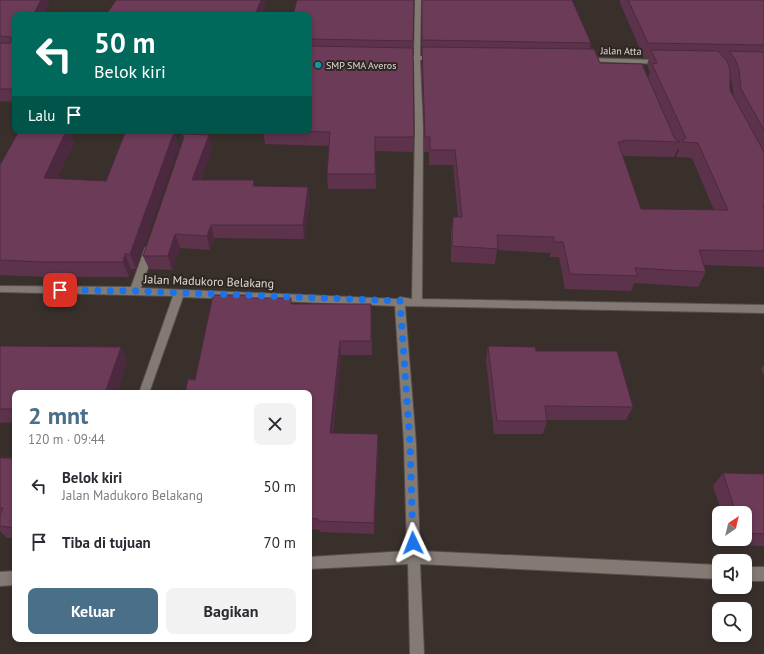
<!DOCTYPE html>
<html lang="id">
<meta charset="utf-8">
<style>
:root{--surface:#fff;--page:#f2f2f3;--text:#2b2b33;--muted:#7c7c81;--accent:#496f89}
body{margin:0;font-family:"PT Sans",sans-serif;background:var(--page);color:var(--text);height:100vh;display:flex;flex-direction:column;font-size:15px;white-space:nowrap}
*{box-sizing:border-box;margin:0}
p{font-size:13px;color:var(--muted)}
.icon{flex:none;width:22px;height:22px;fill:none;stroke:currentColor;stroke-width:2;stroke-linecap:round;stroke-linejoin:round}
.map{position:relative;flex:1;overflow:hidden}
.panel{position:absolute;left:12px;top:390px;width:300px;height:252px;display:flex;flex-direction:column;background:var(--surface);border-radius:8px;box-shadow:0 2px 6px #0003}
.panel>*{flex:none}
.guide{position:absolute;left:12px;top:12px;width:300px;height:122px;border-radius:8px;box-shadow:0 2px 6px #0003;background:#00695c;color:#fff;overflow:hidden}
.needle{width:26px;rotate:35deg}
.tools{position:absolute;left:712px;top:506px;display:grid;gap:8px}
.tools a{display:grid;place-items:center;width:40px;height:40px;border-radius:8px;background:var(--surface);box-shadow:0 2px 6px #0003;font-size:20px}
.pin{position:absolute;display:grid;place-items:center;width:34px;height:34px;color:#fff;margin:-17px;border-radius:8px;box-shadow:0 2px 6px #0006}
.me{position:absolute;width:44px;margin:-22px;rotate:358deg;stroke-linejoin:round;filter:drop-shadow(0 0 3px #0008)}
.turn{display:flex;align-items:center;gap:14px;height:84px;padding:0 16px;font-size:18px}
.turn .icon{width:52px;height:52px;stroke-width:2.5}
.turn b{display:block;font-size:28px;line-height:34px}
.then{display:flex;align-items:center;height:38px;padding:0 16px;background:#0003;gap:8px;font-size:15px}
.round{display:grid;place-items:center;flex:none;width:42px;height:42px;border-radius:8px;background:var(--page)}
.overview{display:flex;align-items:center;justify-content:space-between;height:68px;padding:0 16px}
h1{font-size:24px;font-weight:700;line-height:30px;color:var(--accent)}
.cta{display:flex;gap:8px;margin-top:auto;padding:8px 16px}
.cta a{flex:1;height:46px;border-radius:8px;background:var(--accent);color:#fff;font-size:16px;font-weight:700;line-height:46px;text-align:center}
.cta a+a{background:var(--page);color:var(--text)}
ul{padding:0;list-style:none}
li{display:flex;align-items:center;gap:12px;height:56px;padding:0 16px}
li div{flex:1}
li b{display:block;font-size:15px}
li em{font-style:normal}
.map>svg:first-child{display:block}
</style>
<div class="map">
<svg width="764" height="654" viewBox="0 0 764 654">
<rect width="100%" height="100%" fill="#39302c"/>
<g fill="none" stroke-linecap="round" stroke-linejoin="round">
<defs>
<path id="minor" d="M415 0H421L420 56H434L437 58 434 60H420L423 127 422 299 764 305V313L405 306 416 444 420 551 719 565V579L420 564 424 654H410L408 564 309 569V557L407 551 404 444 395 306 183 297 149 393H139L173 296 0 292V286L131 287 145 248 150 245 155 248 141 288 397 299 400 297 412 299 415 127 414 60H400L397 58 400 56H414Z
M586 58 660 60 663 62 660 64 584 61 583 60Z
M745 567H764V581H745Z
M15 571V585L0 586V572Z"/>
</defs>
<!-- minor casing -->
<use href="#minor" stroke="#564f4b" stroke-width="2"/>
<!-- minor -->
<use href="#minor" fill="#847a74" fill-rule="evenodd"/>
</g>
<!-- wall -->
<path fill="#5d334c" fill-rule="evenodd" d="M0 0H48L49 4 15 15V102L0 101Z
M414 0 413 48 414 137 413 152 375 151 376 189H328L327 174 329 146 265 144 263 131H309V15Z
M422 0H572L591 43 590 49 600 63 648 78 650 72 647 65 649 58H644L620 3V0H764V267L704 265 706 272 698 287 634 283 631 291 565 289 559 257H550V253L497 250 495 264 451 262V232L453 217H458L453 165H429V152H424L422 62ZM730 76 732 84 734 96 730 90ZM678 148 679 150 676 157 692 158 714 210 641 209 623 156 674 157Z
M19 131H69L74 143 57 179 106 181 179 148 177 150 136 269H131L129 277H48L0 275V165Z
M182 134 212 149 201 180 255 186 308 187 310 201 304 239 214 238 210 250 180 248 172 270 149 269 143 256 183 139Z
M246 295 247 298 292 304H371L372 355H341L333 433 378 434V447L374 534 320 532V530L309 529V393L195 380Z
M0 346 121 347 127 361 117 393H15V422L0 423Z
M488 346 536 351 633 407 626 420H547V421L543 434H494L486 360Z
M764 365V376L761 369Z
M15 456V538H7L0 531V458H14Z
M723 473 764 474V546L731 545 730 539H745V513H722L713 486Z"/>
<!-- shaded-wall -->
<path fill="#4c293e" d="M41 0H48L49 4 44 15H33Z
M261 0H267L262 15H255Z
M66 131H69L74 143 51 193 44 178Z
M175 133 179 148 177 150 136 269 130 254 173 135Z
M209 135 212 149 196 193 192 180Z
M308 187 310 201 304 239 303 225Z
M211 225 214 238 210 250 207 236Z
M175 234 180 248 172 270 168 256Z
M125 254 131 269 129 277 123 262Z
M340 341 341 355 331 446 330 433Z
M121 347 127 361 117 393H105Z
M378 434V447L374 534V523Z"/>
<!-- building -->
<path fill="#6c3b58" stroke="#4c293e" d="M0 0H41L33 15H15V89H0V43H10L11 42V37L0 36Z
M116 0H261L255 15H106Z
M297 0H414L413 41 309 39V15H293Z
M422 0H572L591 43 422 40Z
M628 0H764V45L648 43Z
M309 46 413 48 414 137H375V174H327L330 132 291 131H309Z
M422 47 594 49 600 63 642 64 675 139 680 142 623 140V142H618L641 209 728 210 698 143 682 142 686 138 652 64 657 63 651 50 718 51 727 61 730 70V90L764 152V206H763L764 209V251L699 250 706 272 635 268 638 276 570 274 563 242H554V237L497 235 498 249 452 246 453 217H462L455 150H430V137H425Z
M729 51 764 52V130L741 89 739 69 735 59Z
M19 131H66L44 178 106 181 125 133H175L173 135 130 254H125L123 262H40L0 260V165Z
M182 134 209 135 192 180H254L253 186 308 187 303 225H211L207 236 175 234 168 256H143L184 137Z
M213 295H246V298H291V304H371V341H340L330 433 378 434 374 523 318 521V519L309 518V393H185L188 379 195 380Z
M0 346 121 347 105 393H15V409H0Z
M488 346 535 347 536 351H617L633 407 545 406 547 421H497Z
M15 456V528L0 526V514L3 508H0V458H14Z
M723 473 764 474V534L745 533V513H736Z"/>
<g fill="none" stroke-linecap="round" stroke-linejoin="round">
<!-- route -->
<path stroke="#1a73e8" stroke-width="7" stroke-dasharray="0 12.6" d="M60 290 135 291 400 301 410 444 413 543"/>
</g>
<!-- markers -->
<circle fill="#0f9aa8" stroke="#2f2622" stroke-width="1.5" cx="318" cy="65" r="4"/>
<g text-anchor="middle" dominant-baseline="central" stroke-width="4" stroke-linejoin="round" paint-order="stroke">
<!-- far-street labels -->
<g font-size="10" fill="#e0dbd8" stroke="#2f2622">
<text transform="translate(621 51) rotate(1)">Jalan Atta</text>
</g>
<!-- far-poi labels -->
<g font-size="10" fill="#e0dbd8" stroke="#2f2622" text-anchor="start">
<text x="326" y="65">SMP SMA Averos</text>
</g>
<!-- street labels -->
<g font-size="12" fill="#e0dbd8" stroke="#2f2622">
<text transform="translate(209 281) rotate(2)">Jalan Madukoro Belakang</text>
</g>
</g>
</svg>
<div class="tools">
<a><svg class="needle" viewBox="-14 -14 28 28"><path d="M0-13l5 13h-10z" fill="#e53935"/><path d="M0 13l5-13h-10z" fill="#7c7c81"/></svg></a>
<a><svg class="icon" aria-label="sound" viewBox="0 0 24 24"><path d="M4 9h4l5-4v14l-5-4H4zM17 9q2 3 0 6"/></svg></a>
<a><svg class="icon" aria-label="search" viewBox="0 0 24 24"><circle cx="10" cy="10" r="6"/><path d="M15 15l6 6"/></svg></a>
</div>
<div class="pin" style="left:60px;top:290px;background:#d93025"><svg class="icon" aria-label="arrive" viewBox="0 0 24 24"><path d="M6 21V4h12l-3 4 3 4H6"/></svg></div>
<svg class="me" style="left:413px;top:543px" viewBox="-20 -20 40 40"><path d="M0-17L14 15 0 8-14 15z" fill="#1a73e8" stroke="#fff" stroke-width="4"/></svg>
<div class="guide">
<div class="turn"><svg class="icon" aria-label="left" viewBox="0 0 24 24"><path d="M17 20v-9H6M10 6l-5 5 5 5"/></svg><div><b>50 m</b>Belok kiri</div></div>
<div class="then">Lalu<svg class="icon" aria-label="arrive" viewBox="0 0 24 24"><path d="M6 21V4h12l-3 4 3 4H6"/></svg></div>
</div>
<section class="panel">
<div class="overview"><div><h1>2 mnt</h1><p>120 m · 09:44</p></div><a class="round"><svg class="icon" aria-label="close" viewBox="0 0 24 24"><path d="M6 6l12 12M18 6L6 18"/></svg></a></div>
<ul>
<li><svg class="icon" aria-label="left" viewBox="0 0 24 24"><path d="M17 20v-9H6M10 6l-5 5 5 5"/></svg><div><b>Belok kiri</b><p>Jalan Madukoro Belakang</p></div><em>50 m</em></li>
<li><svg class="icon" aria-label="arrive" viewBox="0 0 24 24"><path d="M6 21V4h12l-3 4 3 4H6"/></svg><div><b>Tiba di tujuan</b></div><em>70 m</em></li>
</ul>
<div class="cta"><a>Keluar</a><a>Bagikan</a></div>
</section>
</div>
